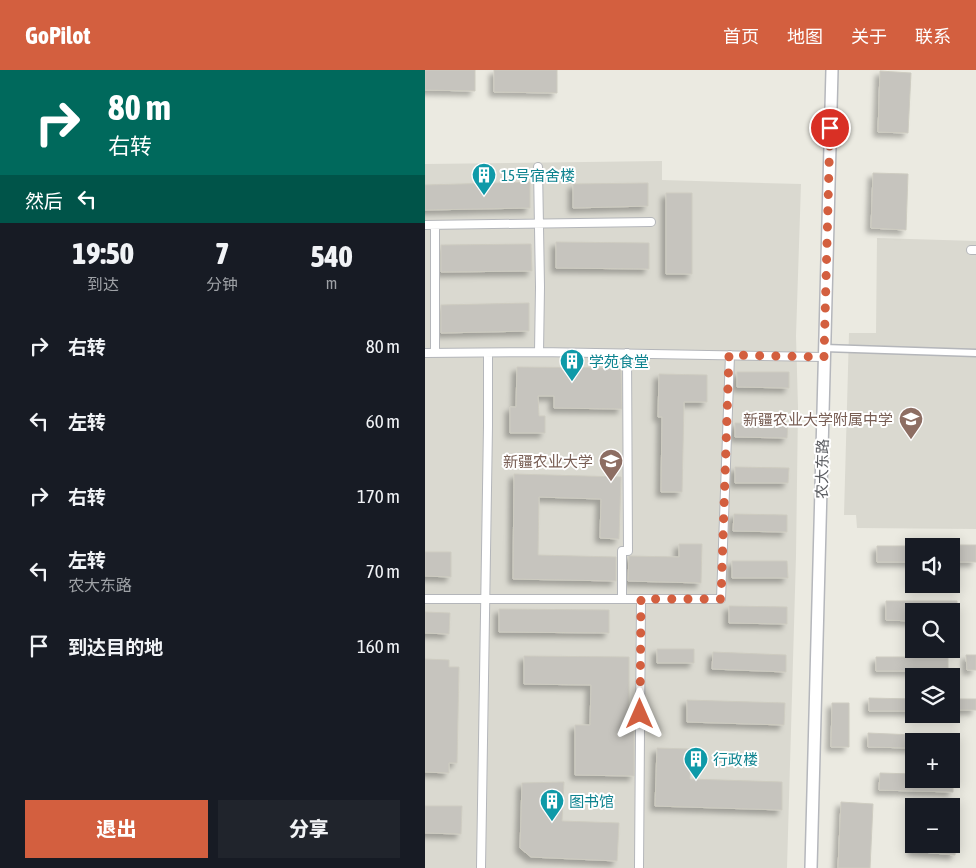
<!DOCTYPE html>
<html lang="zh">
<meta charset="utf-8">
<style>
:root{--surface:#171b24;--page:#20242c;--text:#f1f3f6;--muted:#9ea1a6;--accent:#d35f3f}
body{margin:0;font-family:"Asap Condensed","Noto Sans SC",sans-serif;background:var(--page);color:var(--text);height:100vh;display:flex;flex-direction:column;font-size:19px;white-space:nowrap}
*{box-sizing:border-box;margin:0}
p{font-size:16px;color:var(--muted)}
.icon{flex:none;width:28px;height:28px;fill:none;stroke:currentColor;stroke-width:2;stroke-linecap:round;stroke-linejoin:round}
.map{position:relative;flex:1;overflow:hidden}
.side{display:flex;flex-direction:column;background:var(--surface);width:425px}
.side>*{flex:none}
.banner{background:#00695c;color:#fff;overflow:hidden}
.tools{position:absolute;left:480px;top:468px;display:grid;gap:10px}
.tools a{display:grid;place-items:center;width:55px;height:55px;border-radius:0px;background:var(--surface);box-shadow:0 2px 12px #0003;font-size:25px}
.pin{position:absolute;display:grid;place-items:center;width:42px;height:42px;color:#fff;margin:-21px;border:2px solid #fff;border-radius:50%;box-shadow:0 1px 5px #0007}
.me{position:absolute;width:55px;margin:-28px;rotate:0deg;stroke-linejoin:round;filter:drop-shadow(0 0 4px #0008)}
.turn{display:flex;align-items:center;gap:18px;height:105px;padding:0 25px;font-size:22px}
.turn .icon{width:65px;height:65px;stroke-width:2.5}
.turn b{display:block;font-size:35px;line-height:42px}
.then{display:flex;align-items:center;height:48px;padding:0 25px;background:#0003;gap:10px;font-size:19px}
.eta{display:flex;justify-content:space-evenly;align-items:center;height:85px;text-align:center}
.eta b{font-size:30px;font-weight:800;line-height:35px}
.primary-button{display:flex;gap:10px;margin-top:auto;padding:10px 25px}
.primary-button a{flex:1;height:58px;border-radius:0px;background:var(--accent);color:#fff;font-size:20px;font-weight:800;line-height:58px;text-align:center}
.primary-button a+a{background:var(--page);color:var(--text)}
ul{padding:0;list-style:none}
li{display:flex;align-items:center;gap:15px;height:75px;padding:0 25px}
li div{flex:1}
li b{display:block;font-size:19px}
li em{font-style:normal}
header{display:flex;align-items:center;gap:30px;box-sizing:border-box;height:70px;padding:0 25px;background:var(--accent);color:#fff}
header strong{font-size:24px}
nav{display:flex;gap:28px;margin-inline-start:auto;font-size:18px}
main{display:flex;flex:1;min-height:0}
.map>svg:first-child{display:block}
</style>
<header>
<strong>GoPilot</strong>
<nav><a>首页</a><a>地图</a><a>关于</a><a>联系</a></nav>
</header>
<main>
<section class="side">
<div class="banner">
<div class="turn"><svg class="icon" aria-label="right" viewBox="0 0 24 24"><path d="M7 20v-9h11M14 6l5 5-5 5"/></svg><div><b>80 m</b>右转</div></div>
<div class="then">然后<svg class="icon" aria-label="left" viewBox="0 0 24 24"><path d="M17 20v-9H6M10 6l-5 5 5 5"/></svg></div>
</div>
<div class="eta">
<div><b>19:50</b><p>到达</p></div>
<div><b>7</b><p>分钟</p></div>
<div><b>540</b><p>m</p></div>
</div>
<ul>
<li><svg class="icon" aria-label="right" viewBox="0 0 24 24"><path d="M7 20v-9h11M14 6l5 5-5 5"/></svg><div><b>右转</b></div><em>80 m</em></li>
<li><svg class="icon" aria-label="left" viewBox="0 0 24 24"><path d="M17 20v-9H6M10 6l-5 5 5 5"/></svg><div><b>左转</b></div><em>60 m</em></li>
<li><svg class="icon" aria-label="right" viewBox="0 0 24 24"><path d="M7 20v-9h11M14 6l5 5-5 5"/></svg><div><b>右转</b></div><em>170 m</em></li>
<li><svg class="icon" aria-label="left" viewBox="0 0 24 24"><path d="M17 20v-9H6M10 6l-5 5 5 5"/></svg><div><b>左转</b><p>农大东路</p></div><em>70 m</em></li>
<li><svg class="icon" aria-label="arrive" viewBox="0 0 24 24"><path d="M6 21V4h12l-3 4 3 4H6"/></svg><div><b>到达目的地</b></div><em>160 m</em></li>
</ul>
<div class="primary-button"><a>退出</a><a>分享</a></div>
</section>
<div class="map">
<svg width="551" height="798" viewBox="0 0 551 798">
<defs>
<filter id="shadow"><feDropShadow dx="-4.5" dy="4.5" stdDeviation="2.5" flood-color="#0004"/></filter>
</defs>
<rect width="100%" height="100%" fill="#ebeae1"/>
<!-- education -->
<path fill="#dad9d0" d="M237 91V110L376 114 371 266 373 338 371 486 362 798H0V94Z
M452 168 551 171V459L432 458 431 445H419L424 263H451Z"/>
<!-- building -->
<path fill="#c6c4be" stroke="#ceccc1" filter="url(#shadow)" d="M0 0H50V21L0 20Z
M69 0H132V23L69 22Z
M455 1 486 3 483 63 453 62Z
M448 103 483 104 481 160 446 158Z
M105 112V138L0 140V115Z
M223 113V136L148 138V114Z
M241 123H267V204H241Z
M131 172 224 173V199L131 198Z
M106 174 107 201 16 202V175Z
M104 233V261L16 263V235Z
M92 297 196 298 197 339 129 338V326H113L114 346H120V363H85V337H91Z
M312 302H364V318L312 317Z
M234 304 282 305V332H259L257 422H236L237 347H233Z
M310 353 363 354 362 368 310 367Z
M310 397 364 398 363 413H310Z
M89 404 196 407 194 469 175 468 176 429 114 427 113 485 191 487V511L88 509Z
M309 444 362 445V462L308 461Z
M254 474H277L276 513 203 511 204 486 254 487Z
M526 475H551V492H526Z
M452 476H489V492H452Z
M0 482H26V507L0 506Z
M307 491H362L363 508H307Z
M461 531H532V541H489V551L461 550Z
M304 536 362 537V554L304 553Z
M74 539 184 540V563L74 562Z
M0 542 25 543 24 564 0 563Z
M232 579H269V593H232Z
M288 582 361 585V602L287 599Z
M541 585H551V600H542Z
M99 586 204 587V656H209V706L150 705V655H165L166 615 99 614Z
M451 587H523V601H451Z
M0 589 24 590V597H34L32 693H24V703L0 702Z
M444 628 489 629V641H444Z
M533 629H551V640H532Z
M262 630 360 633 359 655 262 652Z
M407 633H424V677H406Z
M443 663 489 665V678L443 677Z
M232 678 266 679 265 709 357 712V740L230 736Z
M455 703 489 704V709H528V722L454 720Z
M139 712 137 751 194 753 192 791 106 787 95 778 97 713Z
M416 732 448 734 445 798H413Z
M0 736H37L36 764 0 763Z
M488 774H531L530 785 487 781Z"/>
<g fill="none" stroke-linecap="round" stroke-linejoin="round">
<defs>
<path id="pedestrian" d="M399 278 551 283"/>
<path id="minor" d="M113 97 115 217 114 282
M0 155 226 152
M10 155V283
M546 180H551
M0 283 114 282 399 287
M0 529H296L305 285
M197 529V481H203L202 283
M56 798 63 356V283
M214 798 216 529"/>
<path id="secondary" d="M386 798 407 0"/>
</defs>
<!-- pedestrian casing -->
<use href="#pedestrian" stroke="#b4b6ba" stroke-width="9"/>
<!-- minor casing -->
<use href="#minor" stroke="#b4b6ba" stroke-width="10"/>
<!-- secondary casing -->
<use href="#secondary" stroke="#b5b7bc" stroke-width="14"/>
<!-- pedestrian -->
<use href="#pedestrian" stroke="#fff" stroke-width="6"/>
<!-- minor -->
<use href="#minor" stroke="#fff" stroke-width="8"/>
<!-- secondary -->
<use href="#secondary" stroke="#fff" stroke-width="11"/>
</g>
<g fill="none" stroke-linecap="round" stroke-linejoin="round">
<!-- route -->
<path stroke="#d35f3f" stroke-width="9" stroke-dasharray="0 16.2" d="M215 644 216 529H296L304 285 399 287 405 58"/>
</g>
<!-- icons -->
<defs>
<symbol id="building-pin" viewBox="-11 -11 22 30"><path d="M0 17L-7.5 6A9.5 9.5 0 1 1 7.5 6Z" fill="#0f9aa8" stroke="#fff"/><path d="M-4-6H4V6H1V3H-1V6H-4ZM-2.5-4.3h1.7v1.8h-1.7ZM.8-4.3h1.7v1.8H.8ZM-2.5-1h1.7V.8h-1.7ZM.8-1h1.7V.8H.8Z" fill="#fff"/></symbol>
<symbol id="school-pin" viewBox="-11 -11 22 30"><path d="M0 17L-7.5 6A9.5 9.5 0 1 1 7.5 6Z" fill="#8d6e63" stroke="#fff"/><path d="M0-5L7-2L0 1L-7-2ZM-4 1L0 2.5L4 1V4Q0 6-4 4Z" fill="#fff"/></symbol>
<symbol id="university-pin" viewBox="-11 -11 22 30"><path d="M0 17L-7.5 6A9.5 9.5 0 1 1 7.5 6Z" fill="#8d6e63" stroke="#fff"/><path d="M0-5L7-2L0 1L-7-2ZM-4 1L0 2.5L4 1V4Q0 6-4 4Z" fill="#fff"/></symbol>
</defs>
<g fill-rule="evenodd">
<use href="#building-pin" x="45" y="91" width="28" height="38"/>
<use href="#building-pin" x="133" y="277" width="28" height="38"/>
<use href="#school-pin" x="472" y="335" width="28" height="38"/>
<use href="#university-pin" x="172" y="377" width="28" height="38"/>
<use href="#building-pin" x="257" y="675" width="28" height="38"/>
<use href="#building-pin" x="113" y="717" width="28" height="38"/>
</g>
<g text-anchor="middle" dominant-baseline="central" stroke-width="4" stroke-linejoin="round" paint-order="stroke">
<!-- culture labels -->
<g font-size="15" fill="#0d838f" stroke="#fff" text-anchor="start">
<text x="76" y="105">15号宿舍楼</text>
<text x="164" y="291">学苑食堂</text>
<text x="288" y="689">行政楼</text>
<text x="144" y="731">图书馆</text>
</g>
<!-- education labels -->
<g font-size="15" fill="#785e54" stroke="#fff" text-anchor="end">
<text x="468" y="349">新疆农业大学附属中学</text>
<text x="168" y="391">新疆农业大学</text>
</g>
<!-- street labels -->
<g font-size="15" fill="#5a5c60" stroke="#fff">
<text transform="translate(397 399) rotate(-89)">农大东路</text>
</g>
</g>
</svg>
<div class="tools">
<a><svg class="icon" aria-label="sound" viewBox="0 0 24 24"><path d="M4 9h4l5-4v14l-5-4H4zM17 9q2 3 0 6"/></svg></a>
<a><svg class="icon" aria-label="search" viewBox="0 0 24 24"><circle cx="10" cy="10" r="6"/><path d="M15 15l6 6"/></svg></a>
<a><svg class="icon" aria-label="layers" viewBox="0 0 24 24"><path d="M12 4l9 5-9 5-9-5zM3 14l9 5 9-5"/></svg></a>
<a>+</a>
<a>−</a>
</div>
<div class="pin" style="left:405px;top:58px;background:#d93025"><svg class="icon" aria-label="arrive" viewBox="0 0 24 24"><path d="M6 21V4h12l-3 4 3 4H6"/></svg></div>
<svg class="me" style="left:215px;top:644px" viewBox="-20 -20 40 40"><path d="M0-17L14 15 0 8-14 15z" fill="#d35f3f" stroke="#fff" stroke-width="4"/></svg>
</div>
</main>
